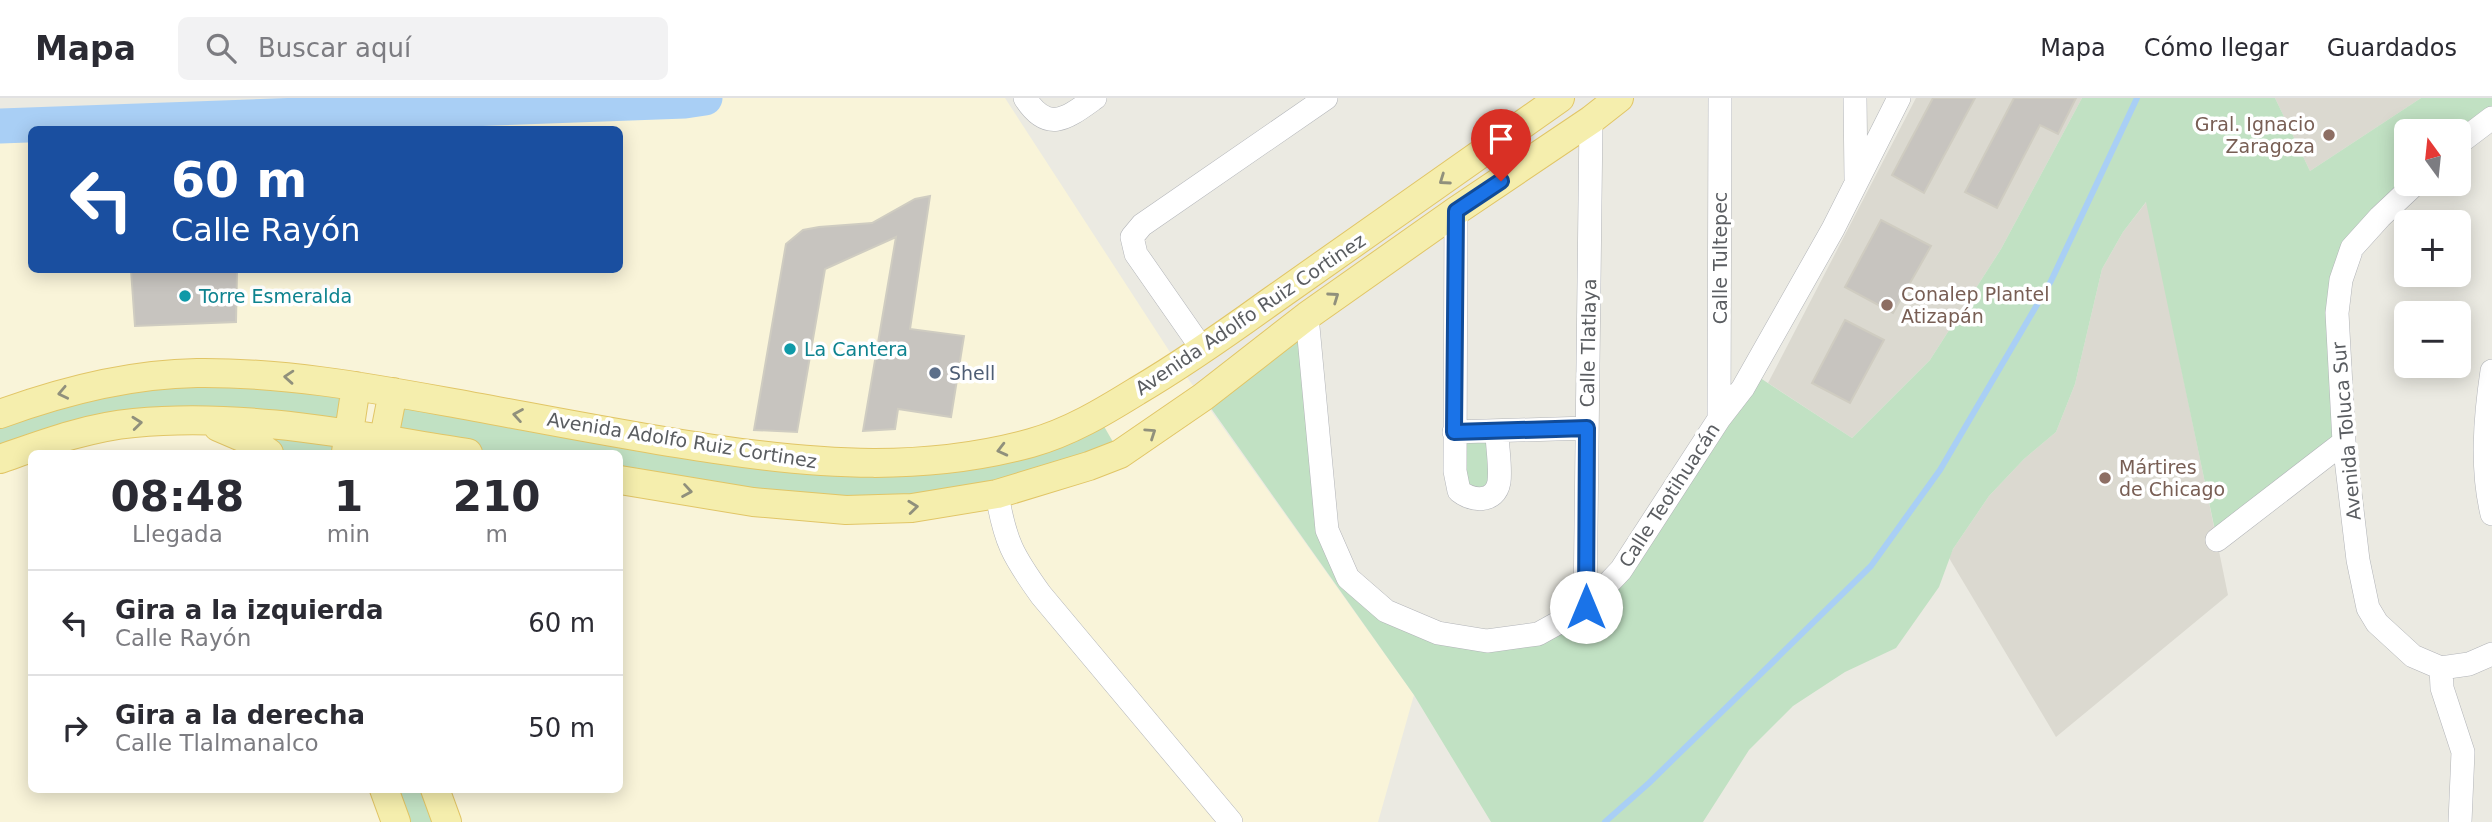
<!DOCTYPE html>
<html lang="es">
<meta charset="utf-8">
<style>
:root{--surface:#fff;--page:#f2f2f3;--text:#2b2b33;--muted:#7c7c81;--line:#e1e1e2}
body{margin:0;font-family:"DejaVu Sans",sans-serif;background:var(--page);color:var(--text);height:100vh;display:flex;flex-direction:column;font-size:26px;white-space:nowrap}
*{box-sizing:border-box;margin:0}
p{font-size:23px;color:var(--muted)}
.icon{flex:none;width:38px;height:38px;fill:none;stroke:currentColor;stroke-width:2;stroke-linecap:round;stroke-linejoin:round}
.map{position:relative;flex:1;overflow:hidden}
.details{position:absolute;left:28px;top:352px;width:595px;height:343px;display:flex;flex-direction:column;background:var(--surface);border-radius:10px;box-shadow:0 4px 18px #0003}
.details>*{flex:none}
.top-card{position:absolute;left:28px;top:28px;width:595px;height:147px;border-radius:10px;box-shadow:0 4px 18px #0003;background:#1a4fa0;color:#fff;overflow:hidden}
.needle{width:46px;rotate:345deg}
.fabs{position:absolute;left:2394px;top:21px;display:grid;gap:14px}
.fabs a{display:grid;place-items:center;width:77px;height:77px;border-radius:10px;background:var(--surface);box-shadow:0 4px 18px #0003;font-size:35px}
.pin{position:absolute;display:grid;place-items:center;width:60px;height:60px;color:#fff;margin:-72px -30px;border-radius:50% 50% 50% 0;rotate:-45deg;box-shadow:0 0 7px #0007}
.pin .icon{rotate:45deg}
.me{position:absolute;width:77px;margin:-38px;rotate:0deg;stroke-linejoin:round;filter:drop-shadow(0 0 5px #0008)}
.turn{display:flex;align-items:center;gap:24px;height:147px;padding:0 28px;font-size:32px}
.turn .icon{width:91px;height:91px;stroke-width:2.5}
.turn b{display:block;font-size:49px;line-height:60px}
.eta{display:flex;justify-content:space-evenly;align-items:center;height:119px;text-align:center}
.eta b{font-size:42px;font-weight:700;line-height:49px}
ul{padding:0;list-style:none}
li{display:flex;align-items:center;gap:21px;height:105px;padding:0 28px;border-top:2px solid var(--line)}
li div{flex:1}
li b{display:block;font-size:26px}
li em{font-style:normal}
header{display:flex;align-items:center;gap:42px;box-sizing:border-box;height:98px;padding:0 35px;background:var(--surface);border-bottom:2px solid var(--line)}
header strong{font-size:33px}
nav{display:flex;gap:38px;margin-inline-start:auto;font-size:24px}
.search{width:490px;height:63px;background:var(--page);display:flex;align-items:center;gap:18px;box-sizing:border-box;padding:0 24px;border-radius:10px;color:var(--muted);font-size:26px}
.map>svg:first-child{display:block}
</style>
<header>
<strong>Mapa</strong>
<div class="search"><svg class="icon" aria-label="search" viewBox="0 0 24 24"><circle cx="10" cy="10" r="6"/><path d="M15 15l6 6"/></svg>Buscar aquí</div>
<nav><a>Mapa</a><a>Cómo llegar</a><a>Guardados</a></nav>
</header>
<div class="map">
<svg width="2492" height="724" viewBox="0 0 2492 724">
<rect width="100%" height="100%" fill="#ebeae2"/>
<!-- commercial -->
<path fill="#f9f4d9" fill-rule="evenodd" d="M705 0H1005L1179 268 1414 597 1378 724H0V28L684 3ZM32 32H620V172H32ZM32 355H620V691H32Z"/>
<!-- education -->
<path fill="#dbd9d0" d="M1916 0H2082L2001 151 1930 262 1852 340 1768 285Z
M2275 0H2421L2310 73Z
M2147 103 2228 497 2056 639 1949 460 1953 451 1989 398 2024 361 2056 334 2075 286 2102 171 2123 134Z"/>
<!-- green -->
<path fill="#c1e1c3" d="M2082 0H2275L2310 73 2421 0H2492V20L2459 33H2406V86L2341 182 2344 344 2217 442 2146 104 2123 134 2102 171 2075 286 2056 334 2024 361 1989 398 1953 451 1939 489 1896 550 1845 574 1793 608 1749 652 1703 724H1491L1414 597 1203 299 1307 218 1327 432 1386 513 1487 543 1585 510 1751 274 1852 340 1930 262 2001 151Z
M139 280 356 288 347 337 383 342 393 294 868 367 1098 318 1120 356 912 410 620 382V355H269L195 321 0 361V316Z
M1497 333 1499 385 1469 401 1454 334Z
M384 691H435L447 724H396Z"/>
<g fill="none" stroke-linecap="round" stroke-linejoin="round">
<!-- stream -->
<path stroke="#a9cff5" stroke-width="6" d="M1605 724 1649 685 1871 468 1940 372 2051 183 2137 0"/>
<!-- river -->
<path stroke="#a9cff5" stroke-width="35" d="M0 28 685 3 705 0"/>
</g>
<!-- building -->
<path fill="#c7c4bf" stroke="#cfccc1" stroke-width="2" d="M1933 0H1975L1924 95 1892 77Z
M2014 0H2076L2058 36 2040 27 1997 110 1965 94Z
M930 98 910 231 964 238 951 319 898 311 895 331 863 333 896 139 825 171 797 334 754 332 786 146 803 132 819 129 872 125 915 101Z
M1881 122 1931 148 1893 215 1845 189Z
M131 172H237L236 224 135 228Z
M1845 222 1884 242 1850 305 1812 285Z"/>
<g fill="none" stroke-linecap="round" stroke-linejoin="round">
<defs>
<path id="minor" d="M1025 0C1048 36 1067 20 1095 0
M1855 0 1856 81
M2459 45 2492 20
M2415 86 2380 119 2352 150 2341 182 2337 215 2344 344 2358 462 2368 510 2377 525 2413 558 2441 570
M1456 113 1455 373 1459 393C1472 403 1495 406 1499 384 1501 368 1497 349 1497 333
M1307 218 1327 432 1348 480 1386 513 1438 535 1487 543 1538 536 1585 510 1621 472 1719 321 1743 290 1833 131 1899 0
M1203 252 1136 156 1132 139 1142 127 1326 0
M2492 273C2485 320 2481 370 2492 416
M1719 321 1720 0
M1454 334 1587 330
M997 396C1005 444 1013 458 1041 497L1231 724
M2217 442 2344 344
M1585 510 1591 22
M2441 570 2442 590 2463 654 2460 724
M2441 570 2469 566 2492 556"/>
<path id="major" d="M0 316C63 293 130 276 197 275 282 274 365 289 448 304 537 320 625 338 714 351 821 367 925 374 1031 345 1070 334 1103 314 1137 293 1183 266 1227 235 1270 204 1367 136 1463 68 1560 0
M218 329 253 344 269 355
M346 354 356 288
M381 355 393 294
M0 361C43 346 88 329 134 325 246 314 358 338 468 355
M620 382 753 404 846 412 912 410 997 396 1089 368 1120 356 1203 299 1307 218 1456 113 1591 22 1619 0
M384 691 396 724
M435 691 447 724"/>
</defs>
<!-- minor casing -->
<use href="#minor" stroke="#b2b4b8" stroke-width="24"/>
<!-- major casing -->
<use href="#major" stroke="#e1c566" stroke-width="30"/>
<!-- minor -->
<use href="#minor" stroke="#fff" stroke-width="23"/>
<!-- major -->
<use href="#major" stroke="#f5eead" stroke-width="28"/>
</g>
<!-- one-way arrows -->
<defs><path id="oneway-chevron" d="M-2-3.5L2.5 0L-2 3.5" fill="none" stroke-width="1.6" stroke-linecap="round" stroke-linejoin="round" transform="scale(1.75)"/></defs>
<g stroke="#90907c">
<use href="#oneway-chevron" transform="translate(1444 82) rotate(145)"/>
<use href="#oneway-chevron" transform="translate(1334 199) rotate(-35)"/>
<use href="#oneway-chevron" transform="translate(289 279) rotate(-176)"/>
<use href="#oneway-chevron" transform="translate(63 295) rotate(168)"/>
<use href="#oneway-chevron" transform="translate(518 317) rotate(-170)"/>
<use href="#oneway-chevron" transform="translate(137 325) rotate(-6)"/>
<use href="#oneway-chevron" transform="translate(1151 335) rotate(-34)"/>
<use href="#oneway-chevron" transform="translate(1002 352) rotate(166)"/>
<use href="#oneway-chevron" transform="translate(687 393) rotate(9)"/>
<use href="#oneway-chevron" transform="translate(913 409) rotate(-6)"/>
</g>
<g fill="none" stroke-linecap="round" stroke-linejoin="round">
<defs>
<path id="route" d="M1501 83 1456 113 1454 334 1587 330 1586 509"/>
</defs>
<!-- route casing -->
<use href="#route" stroke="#114b97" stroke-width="18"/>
<!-- route -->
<use href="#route" stroke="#1a73e8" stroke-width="12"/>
</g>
<!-- markers -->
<g fill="#8d6e63" stroke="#fff" stroke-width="2.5">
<circle cx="2329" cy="37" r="7"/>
<circle cx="1887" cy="207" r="7"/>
<circle cx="2105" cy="380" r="7"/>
</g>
<g fill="#0f9aa8" stroke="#fff" stroke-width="2.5">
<circle cx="185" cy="198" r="7"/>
<circle cx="790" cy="251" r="7"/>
</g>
<circle fill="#5c6f8a" stroke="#fff" stroke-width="2.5" cx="935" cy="275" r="7"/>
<g text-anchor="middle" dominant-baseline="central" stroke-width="7" stroke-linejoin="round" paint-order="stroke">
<!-- education labels -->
<g font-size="19" fill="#785e54" stroke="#fff" text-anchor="start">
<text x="2315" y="26" text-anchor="end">Gral. Ignacio<tspan x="2315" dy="22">Zaragoza</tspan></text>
<text x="1901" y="196">Conalep Plantel<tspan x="1901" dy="22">Atizapán</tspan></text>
<text x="2119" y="369">Mártires<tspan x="2119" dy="22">de Chicago</tspan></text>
</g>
<!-- street labels -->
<g font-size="19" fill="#5a5d61" stroke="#fff">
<text transform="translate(1720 160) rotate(-90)">Calle Tultepec</text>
<text transform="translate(1250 216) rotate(-34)">Avenida Adolfo Ruiz Cortinez</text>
<text transform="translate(1588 245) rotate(-89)">Calle Tlatlaya</text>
<text transform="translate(2346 333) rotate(-95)">Avenida Toluca Sur</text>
<text transform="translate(682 342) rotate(9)">Avenida Adolfo Ruiz Cortinez</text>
<text transform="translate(1669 397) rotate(-57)">Calle Teotihuacán</text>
</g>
<!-- culture labels -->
<g font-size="19" fill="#0d838f" stroke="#fff" text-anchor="start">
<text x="199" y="198">Torre Esmeralda</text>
<text x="804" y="251">La Cantera</text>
</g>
<!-- service labels -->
<g font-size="19" fill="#4e5e75" stroke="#fff" text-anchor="start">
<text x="949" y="275">Shell</text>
</g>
</g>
</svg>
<div class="fabs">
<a><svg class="needle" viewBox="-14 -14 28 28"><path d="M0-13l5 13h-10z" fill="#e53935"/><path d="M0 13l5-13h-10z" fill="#7c7c81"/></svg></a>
<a>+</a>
<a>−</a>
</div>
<div class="pin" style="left:1501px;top:83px;background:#d93025"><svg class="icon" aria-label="arrive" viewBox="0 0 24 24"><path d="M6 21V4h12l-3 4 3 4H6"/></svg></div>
<svg class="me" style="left:1586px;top:509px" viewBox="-20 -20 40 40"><circle r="19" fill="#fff"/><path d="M0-13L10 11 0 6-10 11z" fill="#1a73e8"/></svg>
<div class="top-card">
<div class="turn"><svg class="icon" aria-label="left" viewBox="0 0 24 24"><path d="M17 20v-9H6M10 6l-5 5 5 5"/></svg><div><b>60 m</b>Calle Rayón</div></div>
</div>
<section class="details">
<div class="eta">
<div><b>08:48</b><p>Llegada</p></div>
<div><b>1</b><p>min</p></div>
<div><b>210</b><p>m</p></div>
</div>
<ul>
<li><svg class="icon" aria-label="left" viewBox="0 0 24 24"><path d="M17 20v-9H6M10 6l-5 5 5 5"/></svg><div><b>Gira a la izquierda</b><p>Calle Rayón</p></div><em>60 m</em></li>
<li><svg class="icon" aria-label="right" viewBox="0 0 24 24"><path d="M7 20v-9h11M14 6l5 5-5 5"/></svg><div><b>Gira a la derecha</b><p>Calle Tlalmanalco</p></div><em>50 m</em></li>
</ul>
</section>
</div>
